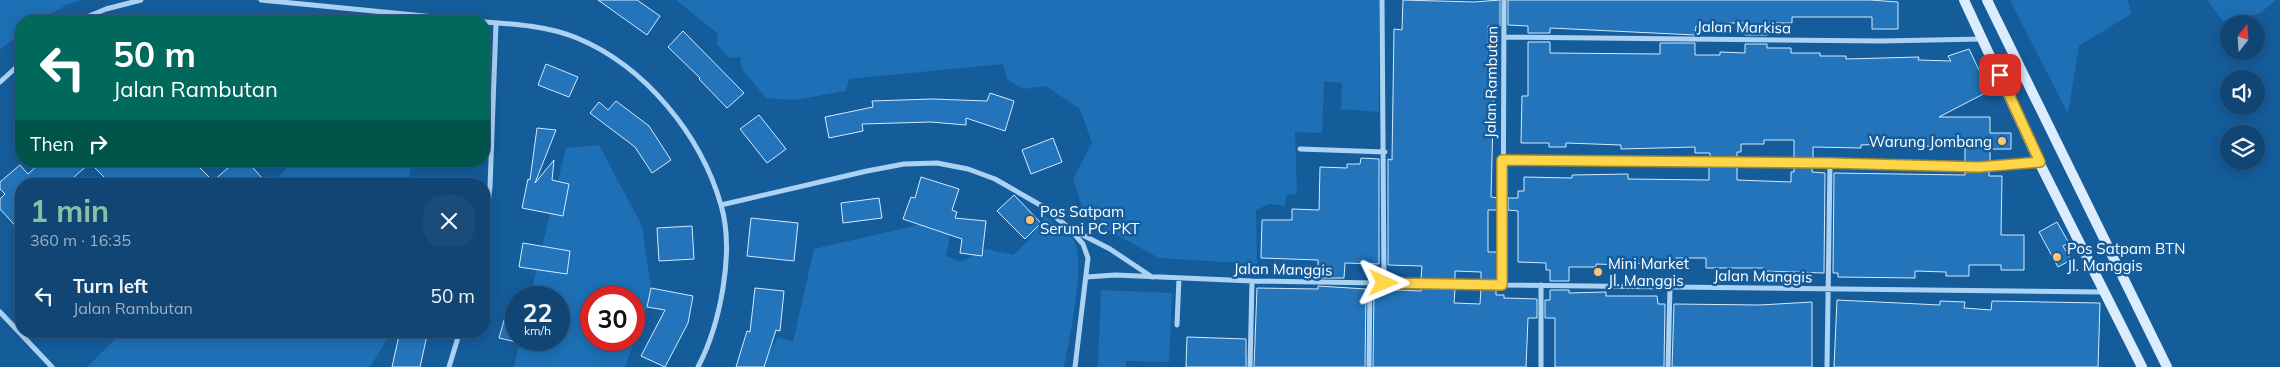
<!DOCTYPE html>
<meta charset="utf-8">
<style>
:root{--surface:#104574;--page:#194c79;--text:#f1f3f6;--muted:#9cb1c5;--line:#305d86;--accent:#8abfa5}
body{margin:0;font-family:Mulish,sans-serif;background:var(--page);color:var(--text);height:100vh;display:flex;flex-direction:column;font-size:19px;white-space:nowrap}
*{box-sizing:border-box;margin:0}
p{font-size:16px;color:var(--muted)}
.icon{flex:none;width:28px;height:28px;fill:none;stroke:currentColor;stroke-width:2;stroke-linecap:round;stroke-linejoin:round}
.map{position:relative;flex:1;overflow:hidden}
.details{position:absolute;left:15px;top:178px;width:475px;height:160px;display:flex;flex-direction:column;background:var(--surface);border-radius:20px;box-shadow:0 2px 12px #0003,0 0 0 1px var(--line)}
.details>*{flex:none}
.banner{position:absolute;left:15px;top:15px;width:475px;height:152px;border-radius:20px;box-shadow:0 2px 12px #0003,0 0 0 1px var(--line);background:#00695c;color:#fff;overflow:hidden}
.needle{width:32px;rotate:17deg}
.buttons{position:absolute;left:2220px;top:15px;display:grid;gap:10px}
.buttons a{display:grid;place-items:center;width:45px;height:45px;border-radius:50%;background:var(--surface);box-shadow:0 2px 12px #0003,0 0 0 1px var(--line);font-size:25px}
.speed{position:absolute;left:505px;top:286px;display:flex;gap:10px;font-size:25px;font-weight:700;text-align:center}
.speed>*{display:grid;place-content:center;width:65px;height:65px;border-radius:50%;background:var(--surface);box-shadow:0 2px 12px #0003,0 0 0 1px var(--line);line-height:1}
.speed small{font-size:12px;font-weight:400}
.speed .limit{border:8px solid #d22;background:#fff;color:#111}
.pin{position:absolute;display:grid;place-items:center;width:42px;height:42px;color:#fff;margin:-21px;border-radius:10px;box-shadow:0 2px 8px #0006}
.me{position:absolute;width:55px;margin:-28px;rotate:91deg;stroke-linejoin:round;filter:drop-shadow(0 0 4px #0008)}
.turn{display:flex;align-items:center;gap:18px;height:105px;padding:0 15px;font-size:22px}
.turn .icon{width:65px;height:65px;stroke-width:2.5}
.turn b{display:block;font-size:35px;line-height:42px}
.then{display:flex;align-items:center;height:48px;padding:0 15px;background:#0003;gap:10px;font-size:19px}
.round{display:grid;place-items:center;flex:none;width:52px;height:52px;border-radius:20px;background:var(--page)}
.summary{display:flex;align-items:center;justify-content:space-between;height:85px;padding:0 15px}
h1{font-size:30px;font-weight:700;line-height:38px;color:var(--accent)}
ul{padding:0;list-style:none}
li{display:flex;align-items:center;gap:15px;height:65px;padding:0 15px}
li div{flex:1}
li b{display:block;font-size:19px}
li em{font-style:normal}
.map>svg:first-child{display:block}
</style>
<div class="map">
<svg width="2280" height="367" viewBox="0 0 2280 367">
<rect width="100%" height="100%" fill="#155c9b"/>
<!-- green -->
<path fill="#1d70b5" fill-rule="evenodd" d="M0 0H81L66 5 41 21H21V34L0 49Z
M676 0H1379V112L1341 109 1342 83 1324 81 1322 133 1295 132 1297 194 1286 195 1285 206 1269 204 1256 210 1257 264 1159 258 1104 228 1100 217 1084 212 1073 179 1092 143 1080 109 1046 86 1023 89 1007 79 1003 64 849 79 846 91 794 100 766 98 742 69 740 57 729 58 717 44 718 34Z
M2010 0H2128L2131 14 2079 46 2068 114Z
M2207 0H2276L2259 14 2223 21Z
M599 145 642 226 651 288 647 307 625 367H514L520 340H559V298L530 297 566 148ZM591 298H634V340H591Z
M294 161H412L408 184H271Z
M1045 216C1053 223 1069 232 1074 241 1086 265 1069 339 1064 367H761L778 337 793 342 814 249 940 220 951 230 946 256 960 262 986 249 1013 255 1028 241Z
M1101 290 1172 293 1169 362 1126 361V367H1098Z
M123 331H392L370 367H87Z"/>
<!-- building -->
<path fill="#2374ba" stroke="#d3eafd" d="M598 0H637L660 16 647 35Z
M1403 0 1474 2 1500 0V26H1488V57H1491V82L1494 83 1491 197 1499 198V210H1488V252H1497V281L1481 280V272L1455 271V280L1421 279 1422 266 1388 265V159L1392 160 1394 29 1402 30Z
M1508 0H1870L1898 2V29H1872V17H1792V23H1768L1767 35H1745V23H1719V26H1696L1695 35 1550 28V33H1528V26L1508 25Z
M683 31 744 93 727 108 699 79 700 78 668 47Z
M1528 42H1550V53L1660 54V43H1695V55H1720V52L1745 53V44H1767V48H1791V53H1820V56H1846V59L1919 57 1918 60 1951 61 1948 56 1969 49 1989 91 1939 117H1990V133H2011V149H1990V162L1965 163V147L1913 146V143L1861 145V148L1813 147V158H1794V140H1764V144H1741V152H1737V157H1710V153H1695V147L1621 149V145L1566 143V147H1549V143H1521L1522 96H1528Z
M546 64 578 77 569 97 538 85Z
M990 93 1014 101 1005 131 966 118V125L931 122 862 124 863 131 829 138 825 117 873 107 872 101 932 99 987 101Z
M616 101 649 126 671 160 652 173 635 147 590 113 599 102 608 110Z
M759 115 786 149 767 163 740 129Z
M537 128 556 130 535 183 554 160 552 180 569 184 563 216 522 208 528 179 530 180Z
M1053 138 1062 162 1031 174 1022 150Z
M1361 158 1379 159V264L1345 263 1344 278H1318V260L1261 258 1262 220H1292V209L1319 210 1320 167 1347 168V164H1360Z
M42 161H193L213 181 236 161H247L262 178 256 184H111L90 163 66 184H21V232L0 209V199L5 194 0 189V182L20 165 28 174Z
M1709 166H1737V180L1791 182V172H1794V167H1812V172L1825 173 1824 273 1763 271V268H1706V258H1676V265L1625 263V265L1596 264V267H1569V281H1550V270H1546V263L1518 262V211L1508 210V198H1518V191H1524V177L1572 178V175L1628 174V179L1709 180Z
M1989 171V176H2002L2001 235H2024V270H2001V265H1969V276H1946V272L1915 271V278L1838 277V273H1833L1834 173 1965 175V172Z
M921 177 959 189 952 210 957 212 955 218 986 221 982 256 960 253 962 239 903 219 911 197 915 198Z
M1014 195 1041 223 1025 239 997 211Z
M879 198 882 218 843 223 841 203Z
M751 218 798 223 794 261 747 256Z
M2057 222 2069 243 2063 246 2071 260 2058 267 2039 232Z
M692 226 694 259 659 261 657 228Z
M523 243 570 251 567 274 519 267Z
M1318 286 1366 289 1365 367H1254L1257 288 1318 289Z
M651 288 693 296 688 323 665 367 641 356 665 310 647 307Z
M755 288 784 291 780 331 776 330 764 367H736L747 331 750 332Z
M1421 288 1455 289 1454 303 1480 304 1481 289H1496V295H1504V298L1537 299V318H1528L1526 367H1373L1374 289 1421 291Z
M1550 290H1569V293L1606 292V296H1657L1658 304H1665L1664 367H1555V318H1545V300H1550Z
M1837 300 1940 305V301L1965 302 1964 308 1991 310 1992 301 2100 303 2098 367H1834Z
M1812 302V367H1672L1674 304 1760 305Z
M505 317 516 320V342L499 338Z
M400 331H428L420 367H392Z
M1187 337 1246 339V367H1186Z"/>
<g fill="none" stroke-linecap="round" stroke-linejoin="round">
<!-- street -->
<path stroke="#abd2f3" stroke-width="5" d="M261 0 476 21
M1382 0 1384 283
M77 21 106 9 141 0
M484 22C515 24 547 26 577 38 645 66 701 135 721 205 735 252 720 325 698 367
M1505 37 1881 41 1983 39
M0 82 21 63
M1300 149 1385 152
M1502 160C1611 161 1719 161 1828 163 1898 164 1969 172 2039 163
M721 205 867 171 904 164 937 163 968 169 995 179 1042 206 1069 228 1083 244 1088 258 1075 367
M1071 229 1110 249 1152 277
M484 238 490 187 496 23
M1087 277 1115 275 1252 281 1503 285 2104 292
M1503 285 1504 0
M0 312 52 367
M1177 325 1179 278
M449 367 460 331
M1250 367 1252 281
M1369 367 1370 283
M1541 367V285
M1668 367 1670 287
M1827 367 1830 163"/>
<!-- secondary -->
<path stroke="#daecfd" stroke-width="10" d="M1964 0 2039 162 2142 367
M1987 0 2167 367"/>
</g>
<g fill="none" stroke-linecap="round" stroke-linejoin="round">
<defs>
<path id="route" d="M1384 283 1502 285V160L1830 163 1979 167 2040 162 2000 75"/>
</defs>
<!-- route casing -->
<use href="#route" stroke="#a68a30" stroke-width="12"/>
<!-- route -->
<use href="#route" stroke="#ffd54a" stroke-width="9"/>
</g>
<!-- markers -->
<g fill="#ffc76c" stroke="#155c9b" stroke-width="2">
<circle cx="2002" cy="141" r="5"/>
<circle cx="1030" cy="220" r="5"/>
<circle cx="2057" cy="257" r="5"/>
<circle cx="1598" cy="272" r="5"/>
</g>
<g text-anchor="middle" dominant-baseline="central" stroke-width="5" stroke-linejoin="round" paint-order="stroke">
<!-- street labels -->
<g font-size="15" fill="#fff" stroke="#155c9b">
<text transform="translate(1744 27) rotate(1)">Jalan Markisa</text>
<text transform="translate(1491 82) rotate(-89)">Jalan Rambutan</text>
<text transform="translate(1283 269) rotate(1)">Jalan Manggis</text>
<text transform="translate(1763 276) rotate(1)">Jalan Manggis</text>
</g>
<!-- poi labels -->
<g font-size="15" fill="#fff" stroke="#155c9b" text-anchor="start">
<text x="1992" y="141" text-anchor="end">Warung Jombang</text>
<text x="1040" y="211">Pos Satpam<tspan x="1040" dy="17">Seruni PC PKT</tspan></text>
<text x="2067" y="248">Pos Satpam BTN<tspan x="2067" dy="17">Jl. Manggis</tspan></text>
<text x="1608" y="263">Mini Market<tspan x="1608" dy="17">Jl. Manggis</tspan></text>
</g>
</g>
</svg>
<div class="buttons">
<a><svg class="needle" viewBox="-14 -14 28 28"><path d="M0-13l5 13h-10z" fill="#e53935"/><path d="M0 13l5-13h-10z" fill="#9cb1c5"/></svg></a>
<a><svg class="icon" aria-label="sound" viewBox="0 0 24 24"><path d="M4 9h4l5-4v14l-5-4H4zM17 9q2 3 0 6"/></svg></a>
<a><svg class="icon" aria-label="layers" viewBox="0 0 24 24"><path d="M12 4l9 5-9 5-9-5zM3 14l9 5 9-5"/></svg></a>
</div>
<div class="speed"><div>22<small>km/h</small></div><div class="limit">30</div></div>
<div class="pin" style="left:2000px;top:75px;background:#d93025"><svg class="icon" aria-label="arrive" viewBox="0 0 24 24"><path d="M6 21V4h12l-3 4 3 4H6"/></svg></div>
<svg class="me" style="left:1384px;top:283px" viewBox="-20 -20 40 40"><path d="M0-17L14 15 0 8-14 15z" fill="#ffd54a" stroke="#fff" stroke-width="4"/></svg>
<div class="banner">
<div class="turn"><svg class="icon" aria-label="left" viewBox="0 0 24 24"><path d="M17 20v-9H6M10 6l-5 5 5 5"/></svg><div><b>50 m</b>Jalan Rambutan</div></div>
<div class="then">Then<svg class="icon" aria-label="right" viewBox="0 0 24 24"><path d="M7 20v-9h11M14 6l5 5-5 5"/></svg></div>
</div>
<section class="details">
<div class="summary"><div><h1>1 min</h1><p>360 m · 16:35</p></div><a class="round"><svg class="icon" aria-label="close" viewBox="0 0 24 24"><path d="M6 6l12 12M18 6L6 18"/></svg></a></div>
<ul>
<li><svg class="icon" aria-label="left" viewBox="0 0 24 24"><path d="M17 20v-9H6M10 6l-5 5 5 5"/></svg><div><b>Turn left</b><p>Jalan Rambutan</p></div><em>50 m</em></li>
</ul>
</section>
</div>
